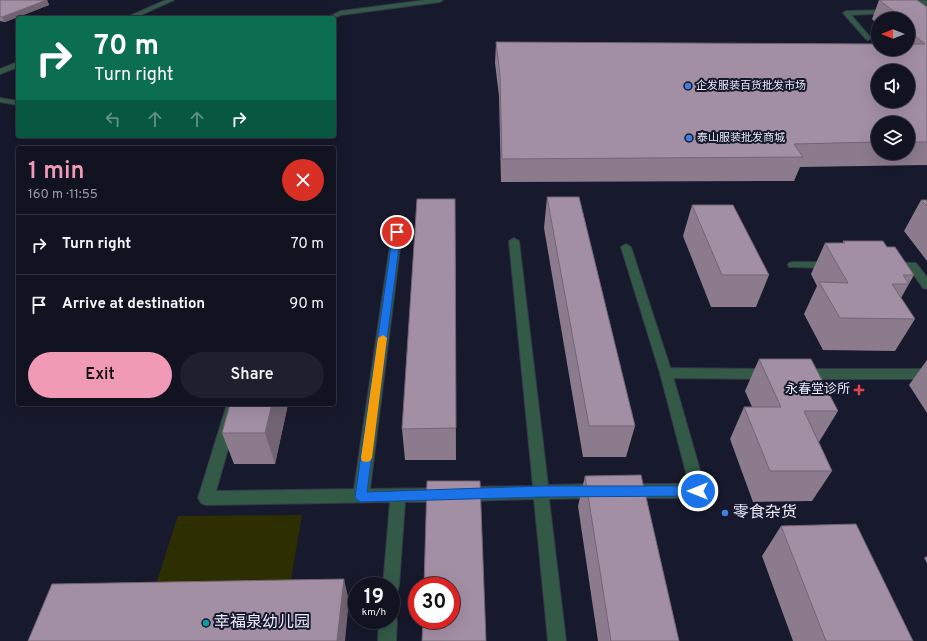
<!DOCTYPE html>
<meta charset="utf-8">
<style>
:root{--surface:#111321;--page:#1e202e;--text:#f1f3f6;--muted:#9c9ea5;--line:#30323f;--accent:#f09ab5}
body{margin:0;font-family:Overpass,"Noto Sans SC",sans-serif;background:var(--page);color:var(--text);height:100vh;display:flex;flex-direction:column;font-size:15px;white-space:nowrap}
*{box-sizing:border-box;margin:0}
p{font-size:13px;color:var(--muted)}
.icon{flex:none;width:22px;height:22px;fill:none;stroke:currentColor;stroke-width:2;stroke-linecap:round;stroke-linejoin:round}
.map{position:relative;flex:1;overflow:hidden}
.side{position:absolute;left:16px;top:146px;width:320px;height:260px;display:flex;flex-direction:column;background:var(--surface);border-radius:4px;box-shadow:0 4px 16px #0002,0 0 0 1px var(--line)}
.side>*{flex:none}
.guide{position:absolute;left:16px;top:16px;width:320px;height:122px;border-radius:4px;box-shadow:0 4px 16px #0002,0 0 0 1px var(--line);background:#0b6e4f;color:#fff;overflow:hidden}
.needle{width:26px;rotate:270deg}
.buttons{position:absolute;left:871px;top:12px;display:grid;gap:8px}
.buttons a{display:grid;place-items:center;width:44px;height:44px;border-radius:50%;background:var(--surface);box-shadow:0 4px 16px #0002,0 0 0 1px var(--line);font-size:20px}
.speed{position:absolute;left:348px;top:577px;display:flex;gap:8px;font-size:20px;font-weight:700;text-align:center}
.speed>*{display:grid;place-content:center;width:52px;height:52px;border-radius:50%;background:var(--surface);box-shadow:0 4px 16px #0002,0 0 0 1px var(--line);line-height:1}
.speed small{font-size:10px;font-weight:400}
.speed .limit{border:6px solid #d22;background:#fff;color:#111}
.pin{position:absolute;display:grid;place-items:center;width:34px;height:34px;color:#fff;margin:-17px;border:2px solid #fff;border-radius:50%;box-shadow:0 1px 4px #0007}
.me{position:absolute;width:44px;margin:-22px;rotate:270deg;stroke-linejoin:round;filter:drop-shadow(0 0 3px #0008)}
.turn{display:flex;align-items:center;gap:14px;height:84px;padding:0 12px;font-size:18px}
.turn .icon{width:52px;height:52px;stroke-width:2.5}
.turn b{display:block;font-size:28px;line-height:34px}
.lanes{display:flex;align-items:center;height:38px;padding:0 12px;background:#0003;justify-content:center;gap:20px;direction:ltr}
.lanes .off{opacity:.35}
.round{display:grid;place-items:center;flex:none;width:42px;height:42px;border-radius:21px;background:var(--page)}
.head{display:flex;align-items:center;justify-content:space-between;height:68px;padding:0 12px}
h1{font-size:24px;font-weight:600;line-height:30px;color:var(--accent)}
.cta{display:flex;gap:8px;margin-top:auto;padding:8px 12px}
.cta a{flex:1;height:46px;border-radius:24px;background:var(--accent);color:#111;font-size:16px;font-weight:600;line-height:46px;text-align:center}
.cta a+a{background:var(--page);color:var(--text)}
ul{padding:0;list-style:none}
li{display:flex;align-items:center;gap:12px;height:60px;padding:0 12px;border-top:1px solid var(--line)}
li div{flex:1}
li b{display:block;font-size:15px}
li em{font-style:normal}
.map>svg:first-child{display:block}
</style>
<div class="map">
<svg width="927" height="641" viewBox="0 0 927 641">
<rect width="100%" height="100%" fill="#17192c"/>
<!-- green -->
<path fill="#2e2f00" d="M302 515 290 585 155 587 178 516Z"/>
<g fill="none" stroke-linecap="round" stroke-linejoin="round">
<defs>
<path id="service" d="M166 0H174L134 18H125Z
M918 0 927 1V6Z
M890 10 893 12 892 13 851 15 871 38 868 40 866 39 843 13 846 11Z
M341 11 343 12V14L334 18H326Z
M18 62V67L0 74V69Z
M0 98 18 101V105L0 102Z
M626 244 631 247 672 373 671 376 666 378 661 376 660 373 621 247Z"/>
<path id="minor" d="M426 0H443L440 2 341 15 338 13 341 11Z
M397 229 402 232 370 489 442 488 447 490 450 495 447 500 442 502H405L399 586 397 592 391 594V586H383L390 502 206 505 201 503 198 498 227 404H241L216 491 354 489 392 232Z
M514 238 519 241 548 485 598 484 603 486 606 491 603 496 598 498 549 499 566 641H548L534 499 464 501 459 499 456 494 459 489 464 487 533 486 509 241Z
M793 262H830L834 263 835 265 834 267 830 268 789 267 788 265 789 263Z
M891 262 916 263 927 277V289L923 288 909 268 887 267 886 265 887 263Z
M666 368 671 370 672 373 706 491 703 496 698 498H628L623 496 620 491 623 486 628 484H689L660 373 661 370Z
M391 613 394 614 397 620 396 641H378L379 620H391Z"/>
<path id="tertiary" d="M666 368 769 369 774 371 775 374 774 377 769 379 666 378 661 376 660 373 661 370Z
M803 369H927V379H803L798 377 797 374 798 371Z"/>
</defs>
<!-- service casing -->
<use href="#service" stroke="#353749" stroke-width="2"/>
<!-- minor casing -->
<use href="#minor" stroke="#353749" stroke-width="2"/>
<!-- tertiary casing -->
<use href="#tertiary" stroke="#353749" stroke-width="2"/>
<!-- service -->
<use href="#service" fill="#335947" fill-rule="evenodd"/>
<!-- minor -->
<use href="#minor" fill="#335947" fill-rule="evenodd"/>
<!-- tertiary -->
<use href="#tertiary" fill="#335947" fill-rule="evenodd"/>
</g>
<!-- wall -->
<path fill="#8c7b8d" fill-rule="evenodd" d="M0 0H47L49 5 5 22 0 21Z
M879 0 927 7V165L800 167 794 181 501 182 499 96 495 63 496 42 908 49V19H878V25L872 19ZM878 123H908V153H878Z
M547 197 635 426 626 457H583L544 228Z
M455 199 456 460H405L402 429Z
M921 200H927V261L904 231Z
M692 205 769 275 756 307H711L683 236Z
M843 241 887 247 914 275 901 298 915 319 895 351 823 350 804 314 817 286 811 274 825 243H843Z
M759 359 838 411 819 442 832 471 812 501 753 502 730 439 744 407H752L745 391Z
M927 360V413L909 385Z
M288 404 275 464H234L222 433Z
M585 476 679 641H598L578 506Z
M781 526 913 641H793L762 556Z
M927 556V563L924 558Z"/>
<!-- shaded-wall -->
<path fill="#726473" d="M47 0 49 5 5 22 2 17Z
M272 404H288L275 464 265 433Z
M344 579 349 601 345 641H337Z"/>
<!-- building -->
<path fill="#a38fa4" stroke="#726473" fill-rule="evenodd" d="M0 0H47L2 17 0 16Z
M879 0H917L927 7V142H908V123H878V142L794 144 803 157 502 159 500 75 496 42 878 44V49H908V44H925L908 30V27H914L908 22V19H904ZM878 71H908V101H878Z
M547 197H579L635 426H589Z
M417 199H455L456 428 402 429Z
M921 200H927V206Z
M692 205H733L769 275H722Z
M843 241H883L887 247H895L914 275H903L909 284H892L915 319 840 318 819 282 848 283 825 243H845Z
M759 359H811L838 411H804L832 471H770L744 407H781Z
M230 404H272L265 433H222Z
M641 475 679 641H611L585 476Z
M427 481H480L486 641H422L423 620H451V586H424Z
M856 524 913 641H826L781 526Z
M344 579 337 641H28L52 584Z"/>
<!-- route -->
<path fill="#1a73e8" stroke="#114b97" d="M397 229 401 232 367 492 542 486H698L702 487 704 491 702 494 698 496 542 497 361 502 357 500 355 497 393 232Z"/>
<!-- slow -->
<path fill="#f59e0b" d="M383 335 387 338 372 458 370 461 366 462 362 461 361 458 378 338Z"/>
<!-- markers -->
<g fill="#3f7fe0" stroke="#17192c" stroke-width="1.5">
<circle cx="688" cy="86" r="4"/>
<circle cx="689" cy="138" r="4"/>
<circle cx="725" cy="513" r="4"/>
</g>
<path fill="#e0444e" stroke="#17192c" stroke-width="1.5" d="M857 384h4v4h4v4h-4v4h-4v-4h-4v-4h4z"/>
<circle fill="#0f9aa8" stroke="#17192c" stroke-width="1.5" cx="206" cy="623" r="4"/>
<g text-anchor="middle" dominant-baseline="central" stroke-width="4" stroke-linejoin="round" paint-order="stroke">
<!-- far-poi labels -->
<g font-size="11" fill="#ebecfa" stroke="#17192c" text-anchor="start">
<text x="696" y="86">企发服装百货批发市场</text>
<text x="697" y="138">泰山服装批发商城</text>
</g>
<!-- poi labels -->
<g font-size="13" fill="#ebecfa" stroke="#17192c" text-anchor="end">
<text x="850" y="390">永春堂诊所</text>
</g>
<!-- near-poi labels -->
<g font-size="16" fill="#ebecfa" stroke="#17192c" text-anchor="start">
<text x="733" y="513">零食杂货</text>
<text x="214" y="623">幸福泉幼儿园</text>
</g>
</g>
</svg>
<div class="buttons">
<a><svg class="needle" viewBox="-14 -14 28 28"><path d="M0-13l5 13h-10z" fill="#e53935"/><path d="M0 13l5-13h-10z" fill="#9c9ea5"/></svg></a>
<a><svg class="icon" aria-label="sound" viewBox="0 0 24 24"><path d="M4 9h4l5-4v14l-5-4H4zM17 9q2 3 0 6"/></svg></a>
<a><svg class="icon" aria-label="layers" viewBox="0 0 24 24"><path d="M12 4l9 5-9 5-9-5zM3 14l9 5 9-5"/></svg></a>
</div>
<div class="speed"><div>19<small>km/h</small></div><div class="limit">30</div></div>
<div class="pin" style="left:397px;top:232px;background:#d93025"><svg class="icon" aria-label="arrive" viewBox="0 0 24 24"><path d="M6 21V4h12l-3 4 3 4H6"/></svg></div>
<svg class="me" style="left:698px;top:491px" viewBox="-20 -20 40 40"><circle r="17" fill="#1a73e8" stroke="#fff" stroke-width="3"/><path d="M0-11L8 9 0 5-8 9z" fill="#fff"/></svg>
<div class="guide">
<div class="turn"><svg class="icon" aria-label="right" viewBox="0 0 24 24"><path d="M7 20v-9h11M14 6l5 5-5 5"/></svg><div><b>70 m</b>Turn right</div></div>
<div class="lanes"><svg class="icon off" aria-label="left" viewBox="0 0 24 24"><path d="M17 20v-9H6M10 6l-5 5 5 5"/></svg><svg class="icon off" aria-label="ahead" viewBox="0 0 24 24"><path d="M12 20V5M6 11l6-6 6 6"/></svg><svg class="icon off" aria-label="ahead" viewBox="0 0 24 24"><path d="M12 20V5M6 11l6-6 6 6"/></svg><svg class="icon" aria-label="right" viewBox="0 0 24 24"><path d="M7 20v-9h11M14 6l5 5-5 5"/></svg></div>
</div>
<section class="side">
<div class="head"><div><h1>1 min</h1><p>160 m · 11:55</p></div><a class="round" style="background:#d93025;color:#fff"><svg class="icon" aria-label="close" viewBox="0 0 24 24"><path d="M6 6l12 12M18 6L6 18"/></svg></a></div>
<ul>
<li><svg class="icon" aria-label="right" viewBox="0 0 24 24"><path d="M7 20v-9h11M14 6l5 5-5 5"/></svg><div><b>Turn right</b></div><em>70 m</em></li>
<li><svg class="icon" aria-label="arrive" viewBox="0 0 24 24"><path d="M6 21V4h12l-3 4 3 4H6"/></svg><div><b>Arrive at destination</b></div><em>90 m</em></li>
</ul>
<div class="cta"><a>Exit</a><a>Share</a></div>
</section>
</div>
